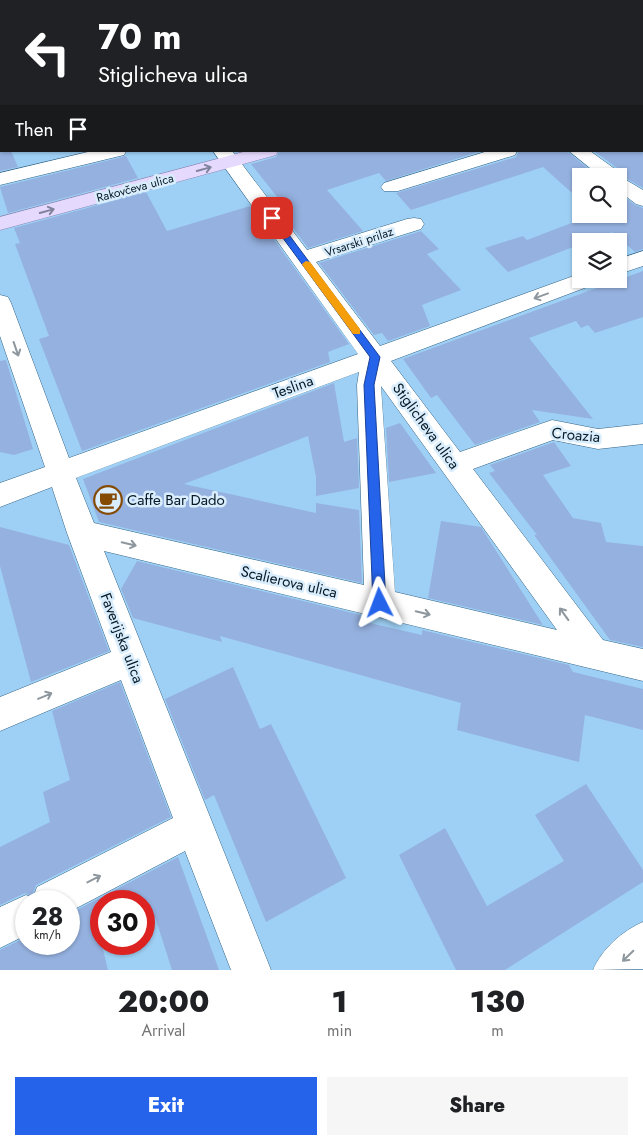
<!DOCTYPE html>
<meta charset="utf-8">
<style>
:root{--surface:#fff;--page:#f6f6f6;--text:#202124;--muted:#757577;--accent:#2563eb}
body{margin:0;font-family:Jost,sans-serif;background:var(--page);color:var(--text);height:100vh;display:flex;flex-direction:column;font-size:19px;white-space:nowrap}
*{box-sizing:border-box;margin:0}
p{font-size:16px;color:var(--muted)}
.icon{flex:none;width:28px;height:28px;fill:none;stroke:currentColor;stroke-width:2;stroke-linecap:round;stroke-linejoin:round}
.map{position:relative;height:970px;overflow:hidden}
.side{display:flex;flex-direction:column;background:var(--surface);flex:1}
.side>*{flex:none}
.guide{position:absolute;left:0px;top:0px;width:644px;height:152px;box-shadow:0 1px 4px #0004;background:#202124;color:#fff;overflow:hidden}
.controls{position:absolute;left:572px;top:168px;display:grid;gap:10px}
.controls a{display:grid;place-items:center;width:55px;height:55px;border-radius:0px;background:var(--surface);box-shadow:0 1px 4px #0004;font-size:25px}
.speed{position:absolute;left:15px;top:890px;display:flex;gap:10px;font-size:25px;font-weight:700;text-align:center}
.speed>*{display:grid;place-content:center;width:65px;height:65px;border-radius:50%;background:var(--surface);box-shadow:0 1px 4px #0004;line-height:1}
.speed small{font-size:12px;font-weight:400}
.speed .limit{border:8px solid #d22;background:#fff;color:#111}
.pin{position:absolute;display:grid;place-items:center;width:42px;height:42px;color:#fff;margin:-21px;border-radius:10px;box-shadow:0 2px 8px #0006}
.me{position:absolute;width:55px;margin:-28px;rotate:357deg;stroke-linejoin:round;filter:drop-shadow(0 0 4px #0008)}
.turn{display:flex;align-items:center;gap:18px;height:105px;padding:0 15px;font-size:22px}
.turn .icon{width:65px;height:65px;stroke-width:2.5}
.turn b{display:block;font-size:35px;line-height:42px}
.then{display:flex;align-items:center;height:48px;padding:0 15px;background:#0003;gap:10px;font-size:19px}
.eta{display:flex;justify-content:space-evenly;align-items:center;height:85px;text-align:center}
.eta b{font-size:30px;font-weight:800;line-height:35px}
.primary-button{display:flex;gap:10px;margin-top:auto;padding:10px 15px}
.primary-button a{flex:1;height:58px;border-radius:0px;background:var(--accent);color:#fff;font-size:20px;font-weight:800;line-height:58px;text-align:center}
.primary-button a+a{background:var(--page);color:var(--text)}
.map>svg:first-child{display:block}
</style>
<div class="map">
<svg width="643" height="970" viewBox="0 0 643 970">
<rect width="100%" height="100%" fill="#9ed0f5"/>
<!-- building -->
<path fill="#95b1df" d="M0 126 1 151H11L18 167 0 171Z
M280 151H481L386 181 379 173 327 190 363 231 308 248 272 200 278 198 251 164 276 157Z
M519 151H567L597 176H581V201L543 167 411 210 396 193 516 157Z
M594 151H643V188L622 176 620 170Z
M126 156 138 178 8 213 0 187Z
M146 192 167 231 250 206 349 344 328 352 330 362 82 451 39 339 49 336 15 244 20 243 14 228Z
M619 193 635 205 643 208V249L635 252 612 232 589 241H581V244L508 272 485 248 523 236 527 240 595 214H619Z
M421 231 439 249 427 254 461 290 422 305 430 326 388 341 382 333 374 335 319 263Z
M643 271V317L595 333 588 325 581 328 576 321 529 338 593 419 532 410 540 422 475 445 437 395 431 398 403 359Z
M6 360 33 449 14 455 0 452V361Z
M334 383 344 442 357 438 359 488 316 496V477L308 436 184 484 316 513V503L359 510 362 583 99 522 83 479Z
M400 423 436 473 389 482 386 428Z
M554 442 571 466 543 475 573 518 601 523 606 542 643 546V647L610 640 534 535H537L489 473 495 471 490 465Z
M441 521 481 527 543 625 428 598Z
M0 527 69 545 109 651 31 682 0 566Z
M137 561 361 615V621L422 635V630L569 665 573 672 643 689V730L585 715 579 762 457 730 461 703 220 636 222 642 133 618 121 589Z
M233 667 260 729 271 724 346 878 266 922 214 795 205 800 165 699Z
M120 682 171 817 36 885 32 896 25 893 0 905V847L50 822 43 792 70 780 52 711Z
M586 784 643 870V882L505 970H456L399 855 445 828 487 906 564 861 535 815Z
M178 857 219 970H172L155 917 144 923V901H101V944H103L102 945 108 970H0V950L26 937V944H69V914Z"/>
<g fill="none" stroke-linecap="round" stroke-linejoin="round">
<defs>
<path id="minor" d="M103 0H118V1H103Z
M252 0H267V1H252Z
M378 0H393V1H378Z
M584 0H600V1H584Z
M642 26 643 27V37H642Z
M92 151H126L124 155 0 185V173Z
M213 151H232L307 250 407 219 414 218 421 219 424 224 421 229 316 262 380 346 579 274 581 273V279H598L595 284 391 361 460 452 552 420 598 429 643 424V444L598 449 553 440 473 469 603 640 643 649V681L104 551 271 970H231L185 851 69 912V901H26V935L0 948V907L26 895 33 898 37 887 173 818 121 680 0 731V697L111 652 67 533 52 487 0 507V483L45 467 0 336V295L8 297 11 303 69 458 358 354ZM359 372 357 385 364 585 94 523 76 478ZM381 386 557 630 395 592Z
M488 151H517L515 155 398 191H384L381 187 384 183Z
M569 151H590L619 172 621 177 643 190V206L636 204 619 191V176H600Z
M643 251V266L619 274V259Z
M643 922V969L593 970C602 949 622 931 643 922Z"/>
<path id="major" d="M642 46H643V56H642Z
M0 79H1V89H0Z
M247 151H278L276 155 0 230V217Z"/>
</defs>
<!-- minor casing -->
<use href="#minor" stroke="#356485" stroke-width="1"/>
<!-- major casing -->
<use href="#major" stroke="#8c85b1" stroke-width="1"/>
<!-- path -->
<path stroke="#6086a1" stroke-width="2" stroke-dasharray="3 1" stroke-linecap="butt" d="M186 0 188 1"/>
<!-- minor -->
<use href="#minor" fill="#fff" fill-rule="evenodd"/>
<!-- major -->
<use href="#major" fill="#e6d9fe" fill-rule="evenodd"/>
</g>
<!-- one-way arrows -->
<defs><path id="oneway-shaft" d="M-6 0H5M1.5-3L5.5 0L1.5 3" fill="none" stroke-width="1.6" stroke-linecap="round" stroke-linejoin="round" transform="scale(1.25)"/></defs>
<g stroke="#81829c">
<use href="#oneway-shaft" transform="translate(204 169) rotate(-15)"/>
<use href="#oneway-shaft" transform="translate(47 211) rotate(-15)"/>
</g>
<g stroke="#8e979d">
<use href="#oneway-shaft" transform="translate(541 296) rotate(160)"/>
<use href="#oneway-shaft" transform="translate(16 349) rotate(71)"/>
<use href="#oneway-shaft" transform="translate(129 544) rotate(13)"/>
<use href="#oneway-shaft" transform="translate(423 613) rotate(13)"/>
<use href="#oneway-shaft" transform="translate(564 614) rotate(-126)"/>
<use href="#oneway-shaft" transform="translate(45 696) rotate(-23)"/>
<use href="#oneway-shaft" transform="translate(94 879) rotate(-27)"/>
<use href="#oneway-shaft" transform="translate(628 956) rotate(136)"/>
</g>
<!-- route -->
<path fill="#2563eb" stroke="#184099" d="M269 216H275L380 357 374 385 386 603 384 607 380 609 375 607 373 603 364 385 370 357 269 219Z"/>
<!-- slow -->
<path fill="#f59e0b" d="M306 261 310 262 360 329V334H353L303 266 302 264Z"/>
<!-- icons -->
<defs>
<symbol id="cafe-ring" viewBox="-11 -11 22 22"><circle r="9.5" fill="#d9edfc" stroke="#854a04" stroke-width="1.5"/><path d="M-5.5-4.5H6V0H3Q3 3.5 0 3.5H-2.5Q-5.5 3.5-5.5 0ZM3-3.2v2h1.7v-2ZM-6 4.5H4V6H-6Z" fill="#854a04"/></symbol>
</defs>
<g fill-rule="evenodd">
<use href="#cafe-ring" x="92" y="484" width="32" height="32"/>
</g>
<g text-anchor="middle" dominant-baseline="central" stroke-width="5" stroke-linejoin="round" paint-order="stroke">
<!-- far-street labels -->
<g font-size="12" fill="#051825" stroke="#d9edfc">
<text transform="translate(135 188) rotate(-15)">Rakovčeva ulica</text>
<text transform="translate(359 242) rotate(-18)">Vrsarski prilaz</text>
</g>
<!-- street labels -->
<g font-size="15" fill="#051825" stroke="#d9edfc">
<text transform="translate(293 387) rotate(-20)">Teslina</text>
<text transform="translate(426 426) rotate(54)">Stiglicheva ulica</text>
<text transform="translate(576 435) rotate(5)">Croazia</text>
<text transform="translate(289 582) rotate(13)">Scalierova ulica</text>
<text transform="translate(122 638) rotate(69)">Faverijska ulica</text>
</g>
<!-- poi labels -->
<g font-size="15" fill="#051825" stroke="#d9edfc" text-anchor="start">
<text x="127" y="500">Caffe Bar Dado</text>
</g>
</g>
</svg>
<div class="controls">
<a><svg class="icon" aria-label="search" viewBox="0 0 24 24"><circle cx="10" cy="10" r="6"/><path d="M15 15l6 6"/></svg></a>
<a><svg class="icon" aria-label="layers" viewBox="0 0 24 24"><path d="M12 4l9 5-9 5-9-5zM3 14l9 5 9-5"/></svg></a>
</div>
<div class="speed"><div>28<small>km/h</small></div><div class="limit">30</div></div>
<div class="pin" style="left:272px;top:218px;background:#d93025"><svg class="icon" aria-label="arrive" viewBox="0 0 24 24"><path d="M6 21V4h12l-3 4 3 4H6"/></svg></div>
<svg class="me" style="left:380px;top:603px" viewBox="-20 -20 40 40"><path d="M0-17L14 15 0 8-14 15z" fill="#2563eb" stroke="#fff" stroke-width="4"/></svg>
<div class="guide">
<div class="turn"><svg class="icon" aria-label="left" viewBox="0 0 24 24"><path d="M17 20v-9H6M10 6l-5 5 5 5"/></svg><div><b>70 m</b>Stiglicheva ulica</div></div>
<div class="then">Then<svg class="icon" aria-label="arrive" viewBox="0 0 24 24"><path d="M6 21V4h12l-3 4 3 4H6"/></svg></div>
</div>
</div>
<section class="side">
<div class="eta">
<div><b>20:00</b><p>Arrival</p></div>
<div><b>1</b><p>min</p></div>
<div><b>130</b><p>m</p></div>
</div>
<div class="primary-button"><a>Exit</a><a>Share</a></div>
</section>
